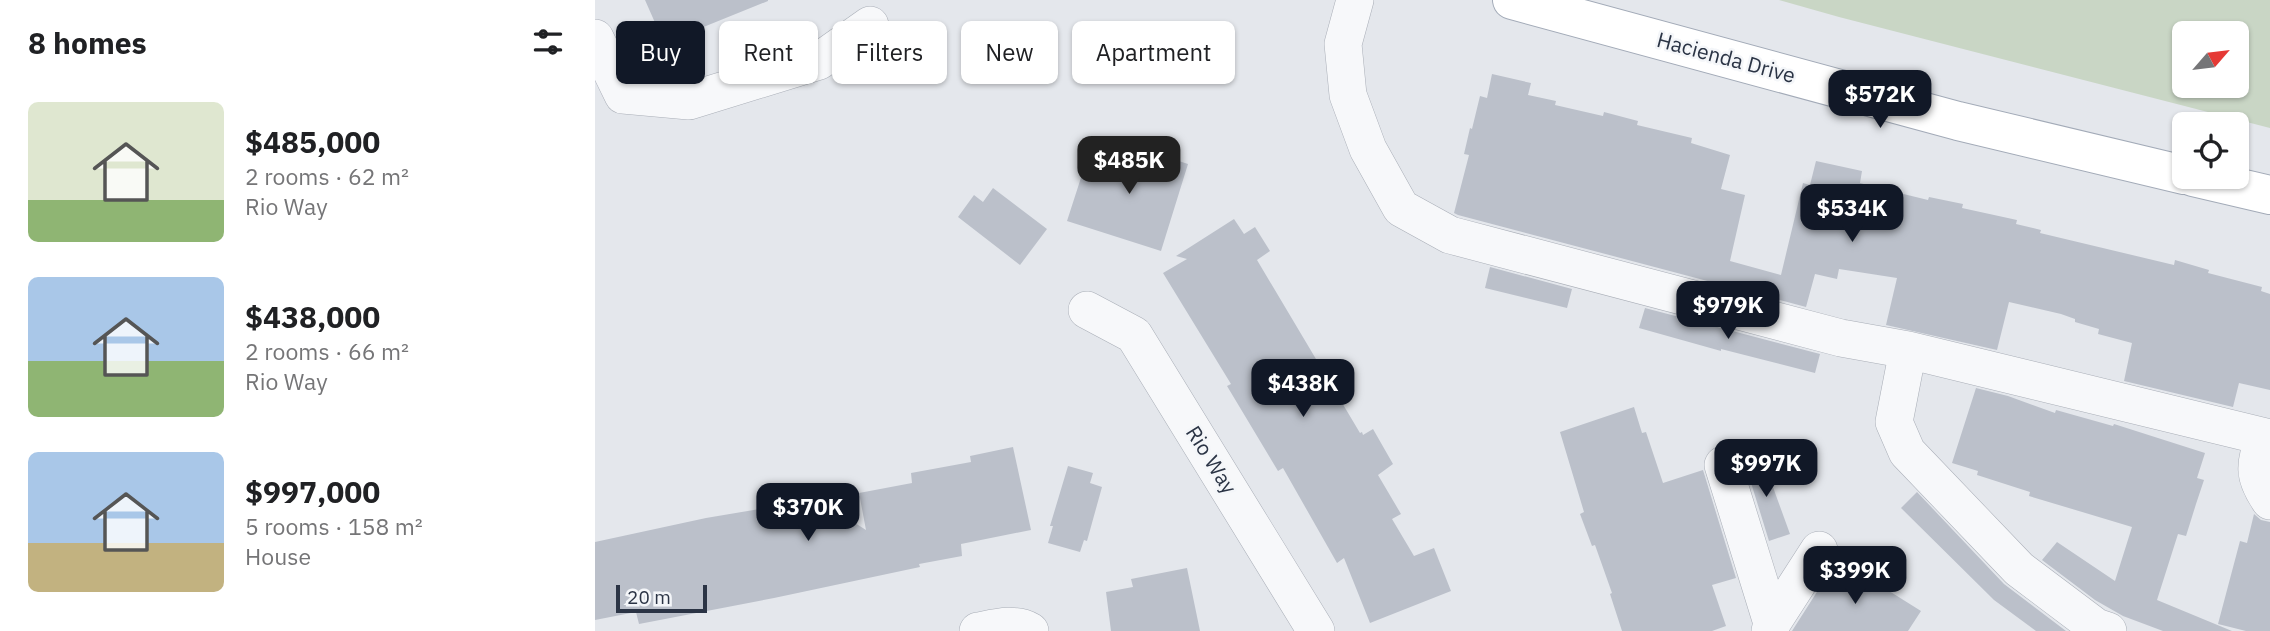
<!DOCTYPE html>
<html lang="en">
<head>
<meta charset="utf-8">
<style>
	:root { --surface:#fff; --page:#f6f6f6; --text:#202124; --muted:#757577; --accent:#111827 }
	body { margin:0; font-family:"IBM Plex Sans",sans-serif; background:var(--page); color:var(--text); height:100vh; display:flex; flex-direction:column; font-size:26px; white-space:nowrap }
	* { box-sizing:border-box; margin:0 }
	p { font-size:23px; color:var(--muted) }
	.icon { flex:none; width:38px; height:38px; fill:none; stroke:currentColor; stroke-width:2; stroke-linecap:round; stroke-linejoin:round }
	.map { position:relative; flex:1; overflow:hidden }
	.panel { display:flex; flex-direction:column; background:var(--surface); width:595px }
	.panel>* { flex:none }
	.hud { position:absolute; left:21px; top:21px; width:665px; height:63px; display:flex; gap:14px }
	.needle { width:46px; rotate:62deg }
	.buttons { position:absolute; left:1577px; top:21px; display:grid; gap:14px }
	.buttons a { display:grid; place-items:center; width:77px; height:77px; border-radius:10px; background:var(--surface); box-shadow:0 2px 5px #0004; font-size:35px }
	.scale { position:absolute; left:21px; bottom:18px; width:91px; box-sizing:border-box; padding-left:7px; border:4px solid #2b3445; border-top:0; font-size:19px; line-height:24px; white-space:nowrap; color:#2b3445; -webkit-text-stroke:5px #f4f6f9; paint-order:stroke }
	.price { position:absolute; translate:-50% -60px; padding:0 16px; border-radius:14px; background:var(--accent); color:#fff; font-size:23px; line-height:46px; filter:drop-shadow(0 2px 4px #0008) }
	.price::after { content:''; position:absolute; left:50%; top:42px; width:21px; height:16px; margin-left:-10px; background:inherit; clip-path:polygon(0 0,100% 0,50% 100%) }
	.price.on { background:#222; color:#fff }
	ul { padding:0; list-style:none }
	li { display:flex; align-items:center; gap:21px; height:175px; padding:0 28px }
	li span { display:grid; place-items:center; flex:none; width:196px; height:140px; border-radius:10px; color:#555 }
	li>.icon { margin-inline-start:auto }
	span .icon { width:84px; height:84px; fill:#fffc; stroke-width:1 }
	li b { font-size:30px }
	h2 { display:flex; justify-content:space-between; align-items:center; height:84px; padding:0 28px; font-size:30px }
	.tag { padding:0 24px; border-radius:10px; background:var(--surface); box-shadow:0 2px 5px #0004; font-size:24px; line-height:63px }
	.tag.on { background:var(--accent); color:#fff }
	main { display:flex; flex:1; min-height:0 }
	.map>svg:first-child { display:block }
	.green { fill:#c9d6c5; fill-rule:evenodd }
	.building { fill:#bbc0ca }
	.lines { fill:none; stroke-linecap:round; stroke-linejoin:round }
	.minor-casing { stroke:#a9aeb7; stroke-width:38 }
	.major-casing { stroke:#a3abb8; stroke-width:40 }
	.minor { stroke:#f7f8fa; stroke-width:37 }
	.major { stroke:#fff; stroke-width:38 }
	.labels { text-anchor:middle; stroke-width:5; stroke-linejoin:round; paint-order:stroke }
	.street-label { font-size:21px; fill:#2b3445; stroke:#f4f6f9 }
</style>
</head>
<body>
<main>
<section class="panel">
<h2>8 homes<svg class="icon" aria-label="filters" viewBox="0 0 24 24"><path d="M4 7h16M4 17h16"/><circle cx="9" cy="7" r="2"/><circle cx="15" cy="17" r="2"/></svg></h2>
<ul>
<li><span style="background:linear-gradient(#dfe7d0 70%,#8fb573 0)"><svg class="icon" aria-label="home" viewBox="0 0 24 24"><path d="M3 11l9-7 9 7M6 9v11h12V9"/></svg></span><div><b>$485,000</b><p>2 rooms · 62 m²</p><p>Rio Way</p></div></li>
<li><span style="background:linear-gradient(#a9c7e8 60%,#8fb573 0)"><svg class="icon" aria-label="home" viewBox="0 0 24 24"><path d="M3 11l9-7 9 7M6 9v11h12V9"/></svg></span><div><b>$438,000</b><p>2 rooms · 66 m²</p><p>Rio Way</p></div></li>
<li><span style="background:linear-gradient(#a9c7e8 65%,#c2b280 0)"><svg class="icon" aria-label="home" viewBox="0 0 24 24"><path d="M3 11l9-7 9 7M6 9v11h12V9"/></svg></span><div><b>$997,000</b><p>5 rooms · 158 m²</p><p>House</p></div></li>
</ul>
</section>
<div class="map">
<svg width="1675" height="631" viewBox="0 0 1675 631">
	<rect width="100%" height="100%" fill="#e4e7ec"/>
	<path class="green" d="M1184,0H1675V128L1244,17ZM1589,33H1642V86H1589Z"/>
	<path class="building" d="M50,0H173V1L69,43Z
		M897,74L936,83L933,95L961,101L960,105L1008,116L1009,112L1043,121L1042,125L1097,138L1096,143L1135,155L1126,189L1150,195L1135,261L1186,275L1208,183L1215,185L1221,161L1267,171L1265,183L1284,188L1333,200L1334,197L1368,204L1367,208L1422,220L1421,224L1446,230L1445,233L1579,265L1580,260L1614,270L1613,273L1667,287L1666,291L1675,294V390L1644,383L1638,407L1529,381L1537,343L1503,334L1504,329L1480,322V319L1466,314L1414,302L1402,350L1291,325L1302,278L1244,269L1242,279L1220,274L1211,307L863,215L859,213L874,155L869,154L875,128L877,129L885,96L892,98Z
		M518,146L549,156L550,150L593,164L566,251L472,221L493,156L510,161L514,150L517,151Z
		M398,188L452,229L425,265L363,217L379,195L388,202Z
		M639,219L649,234L660,227L675,251L662,260L765,433L767,432L768,435L778,429L798,464L783,475L806,514L797,519L819,556L839,548L856,591L775,623L749,558L742,563L688,468L683,471L632,386L636,384L568,273L592,259L581,256Z
		M895,267L977,289L972,308L890,288Z
		M1050,308L1225,354L1220,373L1126,349V351L1044,328Z
		M1381,388L1413,396L1460,413L1461,410L1518,426L1519,424L1610,453L1602,478L1609,480L1601,504L1591,536L1583,534L1562,600L1637,631H1568L1528,616L1500,600L1447,560L1462,542L1520,581L1537,527L1434,496L1435,492L1382,475L1383,471L1357,463Z
		M1039,407L1047,433L1051,432L1068,483L1108,470L1141,578L1117,585L1131,626L1117,631H1027L1015,594L1017,593L1000,545L997,546L985,514L989,512L965,432Z
		M418,447L436,530L366,544L367,556L324,564L325,567L179,598L44,624L41,612L0,620V542L111,518L212,501L216,495L271,530L264,493L317,483L316,473L376,462L375,456Z
		M1166,454L1195,534L1174,541L1149,460Z
		M473,466L498,473L495,483L507,487L492,541L489,540L485,552L453,543L458,526H455Z
		M1322,492L1409,584L1471,631H1441L1399,600L1306,508Z
		M1659,514L1666,520L1675,522V631H1651L1623,624L1645,541L1652,543Z
		M1243,559L1326,611L1313,631H1197Z
		M592,568L605,631H516L511,592L538,587L536,579Z"/>
	<g class="lines">
		<g class="minor-casing">
			<path id="minor" d="M760,0L748,44L753,95L773,149L806,208L855,235L1246,338L1313,350L1675,438
				M0,38L28,95L94,101L224,61L275,25
				M492,310L539,335L721,631
				M1313,350L1299,422L1312,452L1424,569L1501,627L1513,631
				M1669,437C1660,465 1657,475 1675,501
				M1128,465L1177,623
				M383,631C399,628 420,622 435,631
				M1175,631L1177,623L1224,550"/>
		</g>
		<g class="major-casing">
			<path id="major" d="M917,0L1363,121L1589,175
				M1598,177L1675,195"/>
		</g>
		<use href="#minor" class="minor"/>
		<use href="#major" class="major"/>
	</g>
	<g class="labels">
		<g class="street-label">
			<text transform="translate(1131 58) rotate(15)" y="7">Hacienda Drive</text>
			<text transform="translate(616 460) rotate(58)" y="7">Rio Way</text>
		</g>
	</g>
</svg>
<div class="buttons">
<a><svg class="needle" viewBox="-14 -14 28 28"><path d="M0-13l5 13h-10z" fill="#e53935"/><path d="M0 13l5-13h-10z" fill="#757577"/></svg></a>
<a><svg class="icon" aria-label="locate" viewBox="0 0 24 24"><circle cx="12" cy="12" r="6"/><path d="M12 2v4M12 18v4M2 12h4M18 12h4"/></svg></a>
</div>
<div class="scale">20 m</div>
<b class="price" style="left:1285px;top:130px">$572K</b>
<b class="price on" style="left:534px;top:196px">$485K</b>
<b class="price" style="left:1257px;top:244px">$534K</b>
<b class="price" style="left:1133px;top:341px">$979K</b>
<b class="price" style="left:708px;top:419px">$438K</b>
<b class="price" style="left:1171px;top:499px">$997K</b>
<b class="price" style="left:213px;top:543px">$370K</b>
<b class="price" style="left:1260px;top:606px">$399K</b>
<div class="hud">
<a class="tag on">Buy</a>
<a class="tag">Rent</a>
<a class="tag">Filters</a>
<a class="tag">New</a>
<a class="tag">Apartment</a>
</div>
</div>
</main>
</body>
</html>
